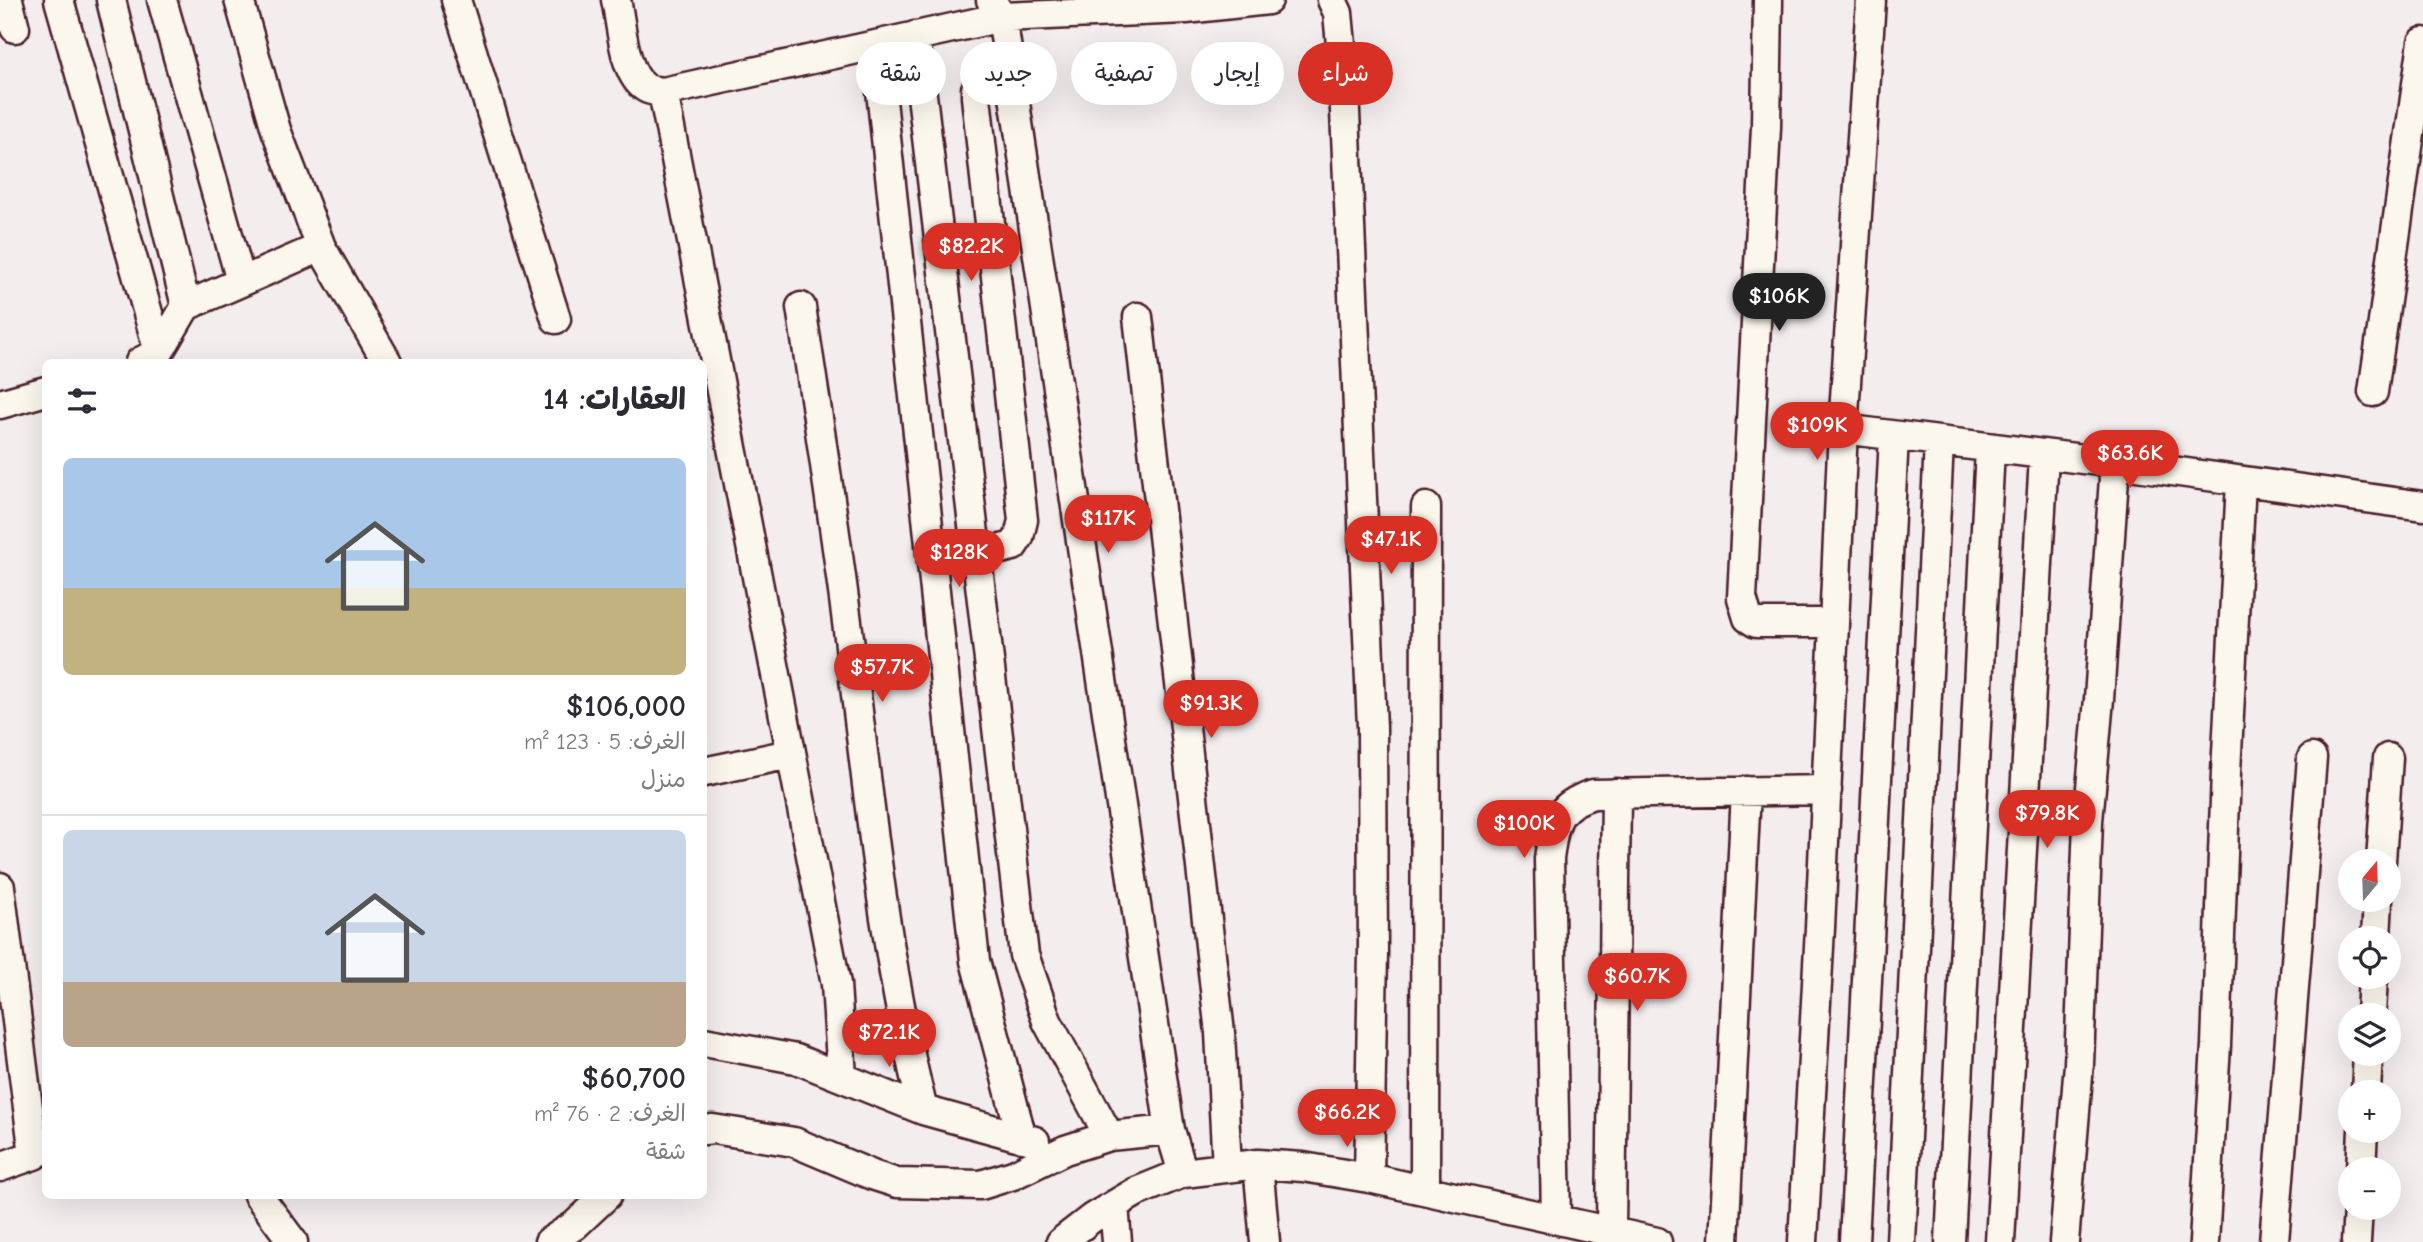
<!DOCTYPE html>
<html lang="ar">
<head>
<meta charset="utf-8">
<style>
	:root { --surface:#fff; --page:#f2f2f3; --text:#2b2b33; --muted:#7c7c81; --line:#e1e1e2; --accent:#d93025 }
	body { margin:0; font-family:"Comic Neue","Playpen Sans Arabic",sans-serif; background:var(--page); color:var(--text); direction:rtl; height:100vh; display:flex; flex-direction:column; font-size:26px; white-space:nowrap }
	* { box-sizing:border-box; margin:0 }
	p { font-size:23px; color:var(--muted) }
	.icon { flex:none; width:38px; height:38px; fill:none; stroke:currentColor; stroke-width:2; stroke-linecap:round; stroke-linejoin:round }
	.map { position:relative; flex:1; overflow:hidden; direction:ltr }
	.side { position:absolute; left:42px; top:359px; width:665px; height:840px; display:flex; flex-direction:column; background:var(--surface); border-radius:10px; box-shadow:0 7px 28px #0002; direction:rtl }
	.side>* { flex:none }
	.guide { position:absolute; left:728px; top:42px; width:665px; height:63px; direction:rtl; display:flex; gap:14px }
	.needle { width:46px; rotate:19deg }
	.buttons { position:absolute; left:2338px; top:849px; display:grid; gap:14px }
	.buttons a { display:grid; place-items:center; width:63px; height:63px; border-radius:50%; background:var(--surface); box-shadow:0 7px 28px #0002; font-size:35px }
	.price { position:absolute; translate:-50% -60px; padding:0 16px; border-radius:24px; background:var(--accent); color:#fff; font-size:23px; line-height:46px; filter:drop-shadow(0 2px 4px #0008) }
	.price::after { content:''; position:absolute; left:50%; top:42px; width:21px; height:16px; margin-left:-10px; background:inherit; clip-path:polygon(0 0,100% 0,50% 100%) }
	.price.current { background:#222; color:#fff }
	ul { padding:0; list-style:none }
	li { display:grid; align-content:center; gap:14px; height:371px; padding:0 21px }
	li+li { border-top:2px solid var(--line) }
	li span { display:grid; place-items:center; height:217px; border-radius:10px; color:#555 }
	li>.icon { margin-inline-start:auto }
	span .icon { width:126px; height:126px; fill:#fffc; stroke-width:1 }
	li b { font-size:30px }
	h2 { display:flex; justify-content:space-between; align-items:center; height:84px; padding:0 21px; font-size:30px }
	.tag { padding:0 24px; border-radius:32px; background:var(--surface); box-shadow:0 7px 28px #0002; font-size:24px; line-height:63px }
	.tag.current { background:var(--accent); color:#fff }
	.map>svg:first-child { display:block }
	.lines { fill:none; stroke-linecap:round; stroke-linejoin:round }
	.minor-casing { stroke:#4a1f2b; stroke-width:33 }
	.minor { stroke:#fbf7ec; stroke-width:28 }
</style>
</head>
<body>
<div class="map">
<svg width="2423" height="1242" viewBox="0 0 2423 1242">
	<rect width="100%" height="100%" fill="#f3edee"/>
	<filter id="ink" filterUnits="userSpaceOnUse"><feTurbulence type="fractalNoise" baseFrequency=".0143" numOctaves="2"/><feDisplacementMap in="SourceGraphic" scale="14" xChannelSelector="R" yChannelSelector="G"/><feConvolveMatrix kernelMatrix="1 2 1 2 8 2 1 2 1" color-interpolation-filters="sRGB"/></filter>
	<g filter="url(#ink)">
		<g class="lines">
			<g class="minor-casing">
				<path id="minor" d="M8,0L15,28
					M59,0L159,352
					M111,0L186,306
					M162,0L241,281
					M239,0L276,130L321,247L387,362
					M456,0L556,319
					M616,0C622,25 623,74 646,88C651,91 657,91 663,92L1002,17L1186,9L1268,0
					M991,0L1002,17L1170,1130
					M1332,0L1338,13L1343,66L1372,727L1373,952L1369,1178
					M1768,0L1766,127L1742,598L1748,618L1756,623H1834
					M915,36L1024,955L1047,1021L1109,1136
					M876,45L975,961L1022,1138
					M663,92L836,984L842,1077
					M801,307C819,423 837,538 851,654C870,806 885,961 923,1110
					M1138,317L1220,1033L1227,1168
					M140,362L159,352L186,306L321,247
					M2373,392L2423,42
					M0,404L46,391
					M1843,429L2115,463L2423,506
					M977,555L1013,546L1019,537L1023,520L976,97V89L982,79L1010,74
					M704,772L790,754
					M2381,861L2388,758
					M0,887L34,1155
					M2376,938L2378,900
					M2371,1015L2373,976
					M704,1042L796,1059L923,1110L1035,1141
					M2366,1092L2368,1054
					M704,1130L713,1129L794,1142L872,1175L897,1183L981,1185L1013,1175L1065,1150L1109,1136L1170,1130L1183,1173
					M1258,1164L1265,1242
					M0,1167L34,1155L46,1147
					M2361,1169L2363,1130
					M1425,1189L1426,507
					M258,1195L293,1242
					M1114,1205L1117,1242
					M1556,1218L1549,859C1554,823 1555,806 1593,794L1827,790
					M1611,1231L1616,793
					M549,1242L575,1225L607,1195
					M1061,1242L1092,1218L1136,1192L1183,1173L1258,1164L1303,1167L1369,1178L1657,1242
					M1724,1242L1746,791
					M1803,1242L1820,928L1843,429L1871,0
					M1854,1242L1894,436
					M1901,1242L1939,442
					M1950,1242L1990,449
					M2000,1242L2044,456
					M2064,1242L2079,1064L2088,821L2099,699L2115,463
					M2204,1242L2216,1045L2226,772L2241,482
					M2274,1242L2312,758
					M2356,1242L2358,1208"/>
			</g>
			<use href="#minor" class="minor"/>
		</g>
	</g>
</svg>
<div class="buttons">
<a><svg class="needle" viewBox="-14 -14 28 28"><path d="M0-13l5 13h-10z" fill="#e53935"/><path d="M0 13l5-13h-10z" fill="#7c7c81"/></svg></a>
<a><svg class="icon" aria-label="locate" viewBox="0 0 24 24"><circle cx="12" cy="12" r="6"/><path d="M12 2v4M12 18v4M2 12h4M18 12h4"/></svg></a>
<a><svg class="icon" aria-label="layers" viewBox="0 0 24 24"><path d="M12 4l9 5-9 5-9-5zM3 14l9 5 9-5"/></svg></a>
<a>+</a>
<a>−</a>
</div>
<b class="price" style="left:971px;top:283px">$82.2K</b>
<b class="price current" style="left:1779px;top:333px">$106K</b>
<b class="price" style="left:1817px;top:462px">$109K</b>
<b class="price" style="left:2130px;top:490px">$63.6K</b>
<b class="price" style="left:1108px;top:555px">$117K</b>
<b class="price" style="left:1391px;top:576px">$47.1K</b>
<b class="price" style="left:959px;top:589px">$128K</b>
<b class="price" style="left:882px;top:704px">$57.7K</b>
<b class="price" style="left:1211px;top:740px">$91.3K</b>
<b class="price" style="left:2047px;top:850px">$79.8K</b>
<b class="price" style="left:1524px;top:860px">$100K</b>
<b class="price" style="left:1637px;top:1013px">$60.7K</b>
<b class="price" style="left:889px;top:1069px">$72.1K</b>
<b class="price" style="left:1347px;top:1149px">$66.2K</b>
<div class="guide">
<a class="tag current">شراء</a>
<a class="tag">إيجار</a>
<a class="tag">تصفية</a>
<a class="tag">جديد</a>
<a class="tag">شقة</a>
</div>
<section class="side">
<h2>العقارات: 14<svg class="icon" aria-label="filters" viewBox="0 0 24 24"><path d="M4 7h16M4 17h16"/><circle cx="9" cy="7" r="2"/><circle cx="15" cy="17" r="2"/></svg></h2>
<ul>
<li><span style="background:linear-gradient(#a9c7e8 60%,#c2b280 0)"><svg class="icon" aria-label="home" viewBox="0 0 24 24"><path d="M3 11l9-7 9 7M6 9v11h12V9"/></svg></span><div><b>$106,000</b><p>الغرف: 5 · 123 m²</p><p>منزل</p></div></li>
<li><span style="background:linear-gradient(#c9d6e8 70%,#b9a48a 0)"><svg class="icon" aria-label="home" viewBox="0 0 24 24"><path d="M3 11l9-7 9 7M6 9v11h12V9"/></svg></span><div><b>$60,700</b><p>الغرف: 2 · 76 m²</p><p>شقة</p></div></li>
</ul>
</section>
</div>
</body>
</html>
